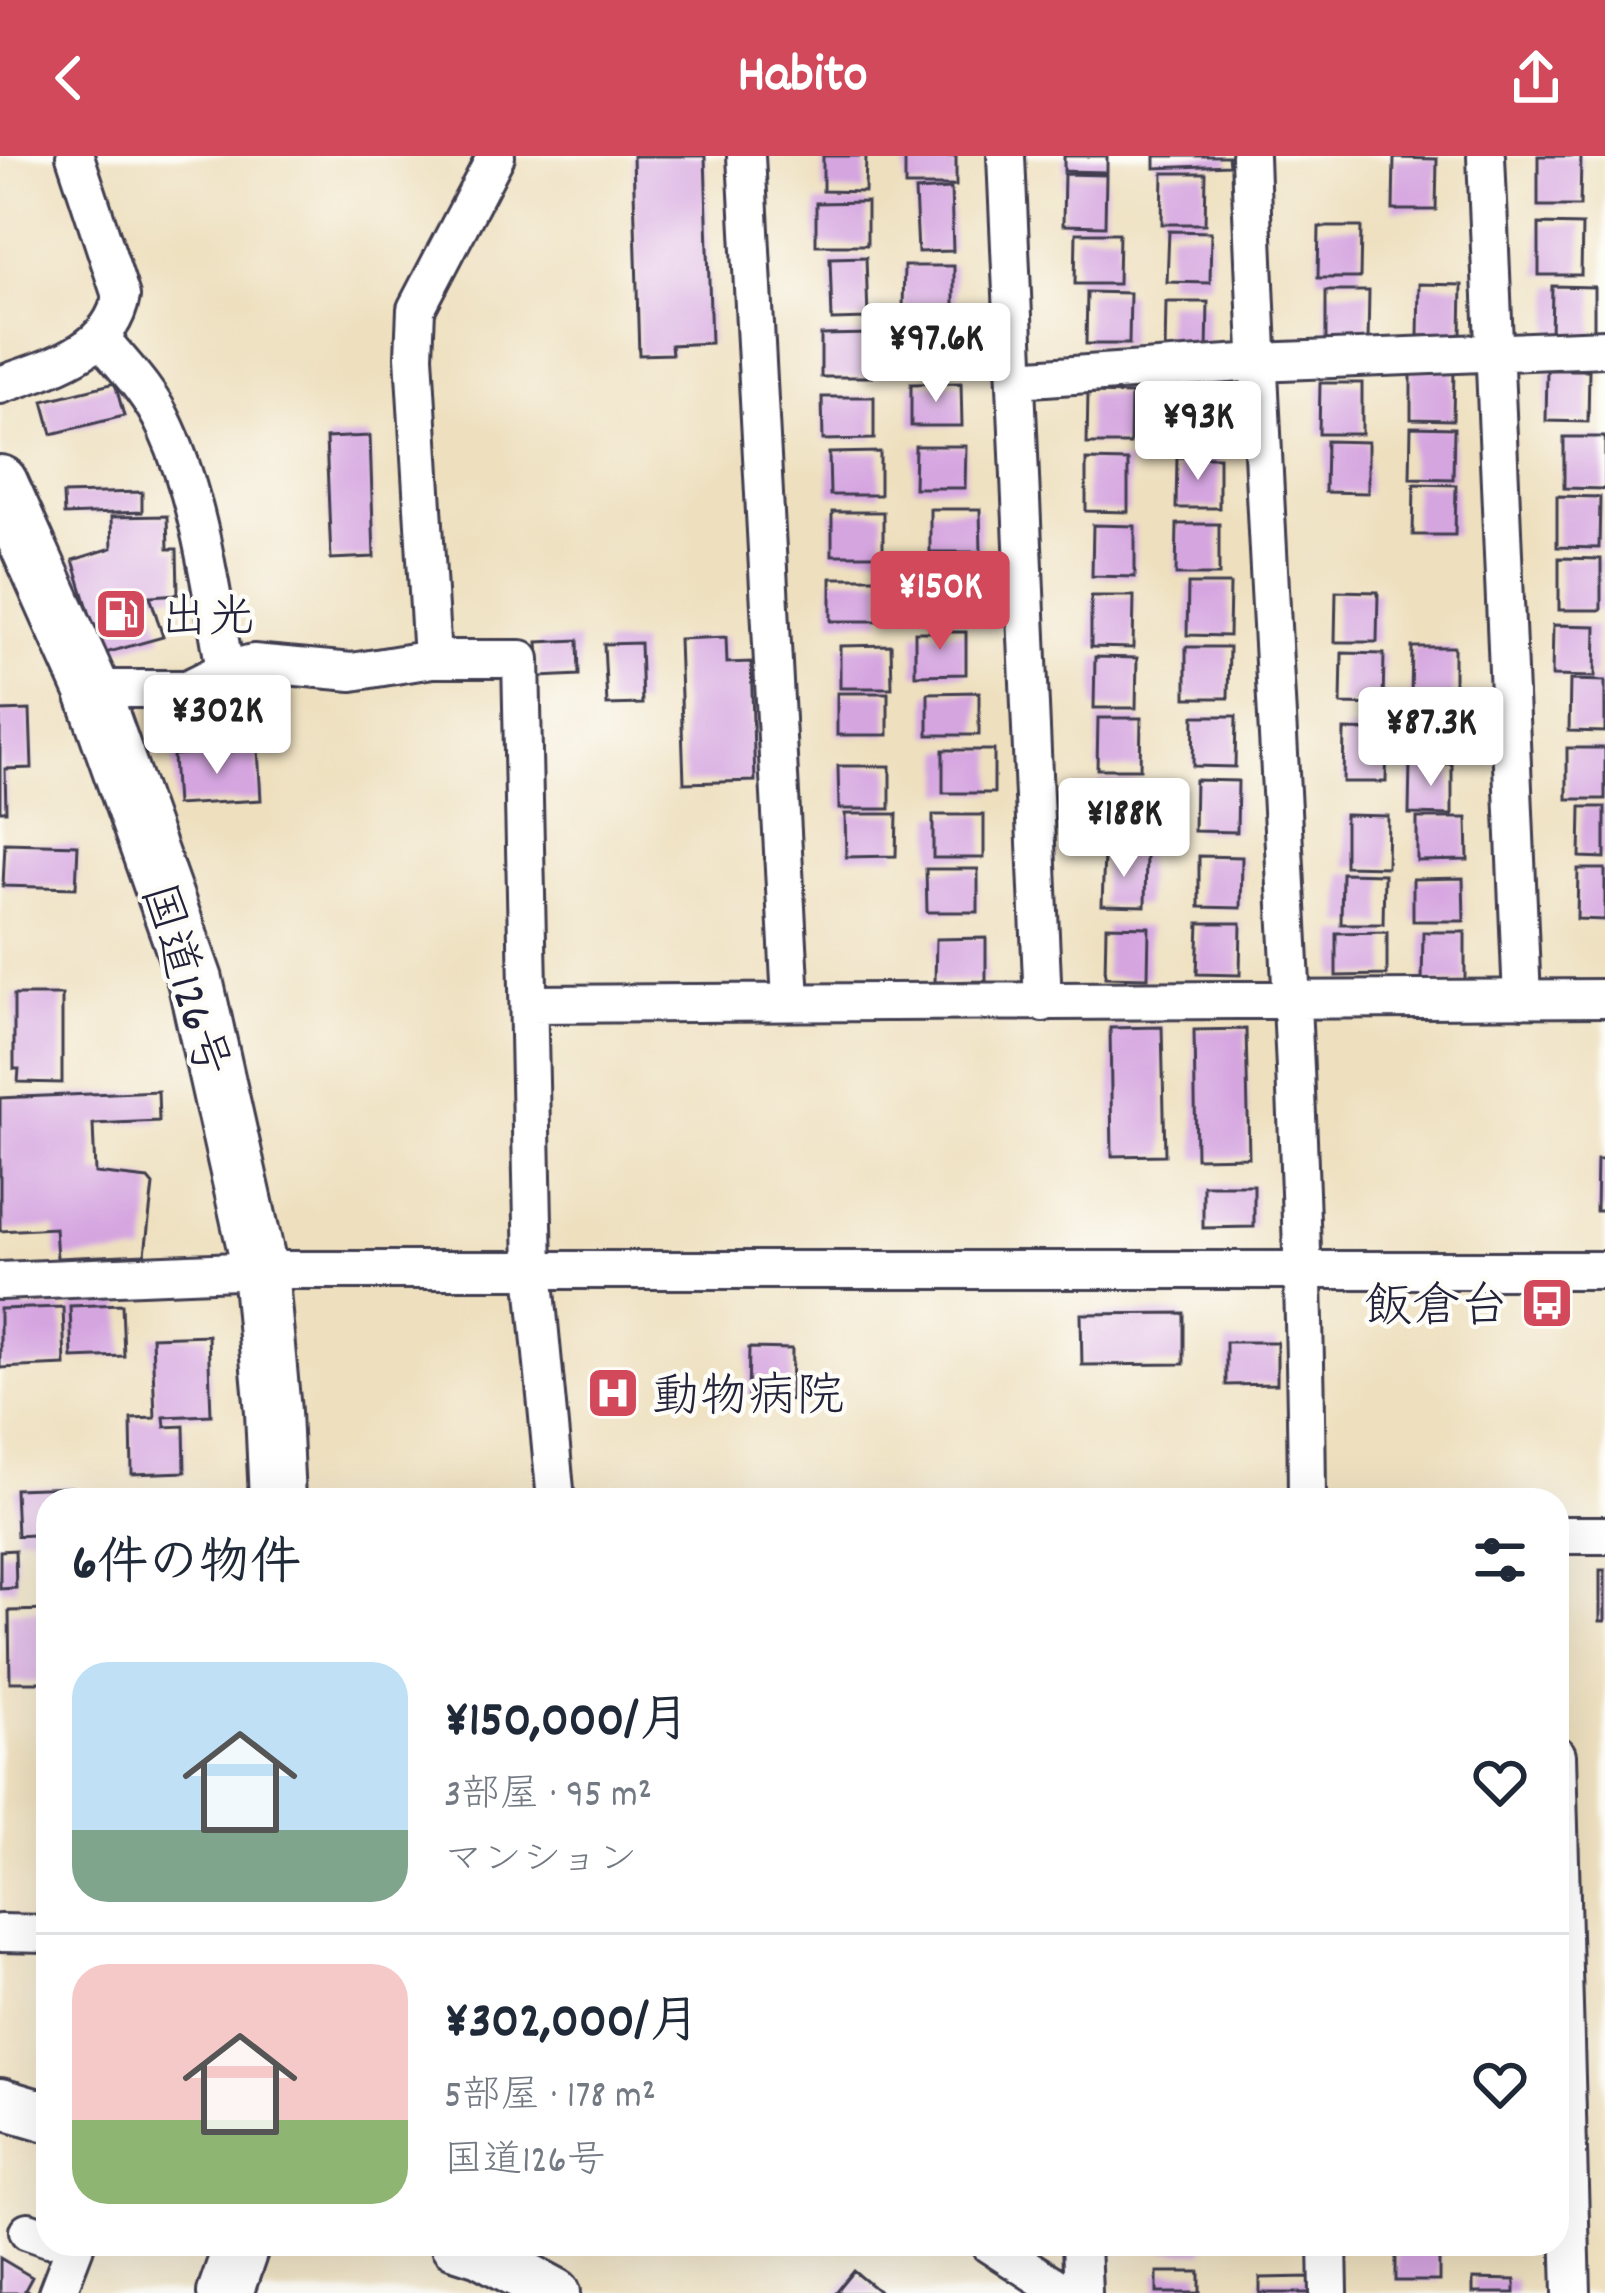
<!DOCTYPE html>
<html lang="ja">
<head>
<meta charset="utf-8">
<style>
	:root { --surface:#fff; --page:#f2f2f3; --text:#1f2937; --muted:#747a83; --line:#e0e1e3; --accent:#d1495b }
	body { margin:0; font-family:Dekko,"Klee One",sans-serif; background:var(--page); color:var(--text); height:100vh; display:flex; flex-direction:column; font-size:45px; white-space:nowrap }
	* { box-sizing:border-box; margin:0 }
	p { font-size:39px; color:var(--muted) }
	.icon { flex:none; width:66px; height:66px; fill:none; stroke:currentColor; stroke-width:2; stroke-linecap:round; stroke-linejoin:round }
	.map { position:relative; flex:1; overflow:hidden }
	.side { position:absolute; left:36px; top:1332px; width:1533px; height:768px; display:flex; flex-direction:column; background:var(--surface); border-radius:36px; box-shadow:0 12px 48px #0002 }
	.side>* { flex:none }
	.price { position:absolute; translate:-50% -102px; padding:0 27px; border-radius:12px; background:#fff; color:#222; font-size:39px; line-height:78px; filter:drop-shadow(0 3px 6px #0008) }
	.price::after { content:''; position:absolute; left:50%; top:72px; width:36px; height:27px; margin-left:-18px; background:inherit; clip-path:polygon(0 0,100% 0,50% 100%) }
	.price.selected { background:var(--accent); color:#fff }
	ul { padding:0; list-style:none }
	li { display:flex; align-items:center; gap:36px; height:300px; padding:0 36px }
	li+li { border-top:3px solid var(--line) }
	li span { display:grid; place-items:center; flex:none; width:336px; height:240px; border-radius:36px; color:#555 }
	li>.icon { margin-inline-start:auto }
	span .icon { width:144px; height:144px; fill:#fffc; stroke-width:1 }
	li b { font-size:51px }
	h2 { display:flex; justify-content:space-between; align-items:center; height:144px; padding:0 36px; font-size:51px }
	header { display:flex; justify-content:space-between; align-items:center; height:156px; padding:0 36px; background:var(--accent); color:#fff; font-size:54px; font-weight:700 }
	.map>svg:first-child { display:block }
	.building { fill:#d5a5e0 }
	.lines { fill:none; stroke-linecap:round; stroke-linejoin:round }
	.minor-casing { stroke:#413e4f; stroke-width:42 }
	.major-casing { stroke:#413e4f; stroke-width:54 }
	.highway-casing { stroke:#413e4f; stroke-width:60 }
	.minor { stroke:#fff; stroke-width:36 }
	.major { stroke:#fff; stroke-width:48 }
	.highway { stroke:#fff; stroke-width:54 }
	.labels { text-anchor:middle; stroke-width:9; stroke-linejoin:round; paint-order:stroke }
	.poi-label { font-size:48px; fill:#22223b; stroke:#fdfcf7; text-anchor:start }
	.street-label { font-size:48px; fill:#22223b; stroke:#fdfcf7 }
</style>
</head>
<body>
<header><svg class="icon" aria-label="back" viewBox="0 0 24 24"><path d="M15 5l-7 7 7 7"/></svg>Habito<svg class="icon" aria-label="share" viewBox="0 0 24 24"><path d="M12 15V3M7 8l5-5 5 5M5 13v7h14v-7"/></svg></header>
<div class="map">
<svg width="1605" height="2137" viewBox="0 0 1605 2137">
	<rect width="100%" height="100%" fill="#fdfcf7"/>
	<filter id="ink" filterUnits="userSpaceOnUse"><feTurbulence type="fractalNoise" baseFrequency=".00833" numOctaves="2"/><feDisplacementMap in="SourceGraphic" scale="24" xChannelSelector="R" yChannelSelector="G"/><feConvolveMatrix kernelMatrix="1 2 1 2 8 2 1 2 1" color-interpolation-filters="sRGB"/></filter>
	<filter id="wash" filterUnits="userSpaceOnUse"><feTurbulence type="fractalNoise" baseFrequency=".004" numOctaves="4" result="noise"/><feDisplacementMap in="SourceGraphic" scale="48" xChannelSelector="R" yChannelSelector="G"/><feGaussianBlur stdDeviation="2.7" result="paint"/><feColorMatrix in="noise" values="0 0 0 0 0 0 0 0 0 0 0 0 0 0 0 0 0 1.4 0 .05"/><feComposite in="paint" operator="in"/></filter>
	<g filter="url(#wash)">
		<rect width="100%" height="100%" fill="#eee0bf"/>
		<g id="blocks">
			<path class="building" d="M633,0H705L711,187L671,189L672,198L639,199Z
				M823,0H866L865,36L823,35Z
				M905,0H956V30H905Z
				M1064,0H1107V16L1064,15Z
				M1155,0H1228L1229,9L1155,12Z
				M1538,0H1581L1580,50H1538Z
				M1394,2L1437,3L1436,54H1393Z
				M1163,17H1206L1205,68H1162Z
				M1064,18L1106,19L1105,70L1063,69Z
				M951,33L953,95L918,96L915,35Z
				M867,46V89H816V47Z
				M1539,68L1582,69L1581,119H1539Z
				M1319,71H1361L1360,122H1318Z
				M1169,75L1211,76L1210,127L1167,126Z
				M1076,77H1119L1118,128H1075Z
				M866,101L868,163L832,164L830,102Z
				M904,110H954V153H903Z
				M1419,128L1462,129L1461,180H1418Z
				M1552,130L1594,131V182L1551,181Z
				M1326,135H1369L1368,186H1326Z
				M1087,136L1130,137L1129,188H1086Z
				M1166,146H1208L1207,197H1165Z
				M954,167V210H902L903,168Z
				M872,178V221H821V179Z
				M1411,212L1454,213L1453,264L1411,263Z
				M1547,214H1589L1588,266L1546,265Z
				M115,227L124,260L52,278L43,245Z
				M961,227L962,270H911V228Z
				M1320,227H1362V278H1319Z
				M1186,235L1229,236L1228,287H1186Z
				M1088,237L1131,238L1130,288H1087Z
				M822,241H874V283L823,284Z
				M1411,271L1454,272L1453,323L1410,322Z
				M370,280L374,401L331,403L326,282Z
				M1564,281H1605V333L1564,332Z
				M1326,285L1368,286V337L1325,336Z
				M915,290H966L965,332H914Z
				M880,296V339H830L829,297Z
				M1177,301H1219V352H1176Z
				M1086,304L1128,305V356L1086,355Z
				M1414,328L1456,329L1455,379H1413Z
				M142,336V356L64,359L63,338Z
				M1557,340L1600,341L1599,392L1557,391Z
				M930,353H980L981,396H930Z
				M832,356H883V399H832Z
				M167,360L168,393H177L178,438L150,440L163,481L102,498L73,404L112,392L111,361Z
				M1177,368H1219V419H1176Z
				M1093,369L1135,370V421L1092,420Z
				M1559,402L1601,403V454H1559Z
				M979,415V458H928V416Z
				M831,422H882V465H831Z
				M1188,428H1230L1229,480L1187,479Z
				M1336,435L1378,436L1377,486H1335Z
				M1091,440H1134L1133,492L1091,491Z
				M1553,469L1596,470L1595,521L1552,520Z
				M915,476H966V518L915,519Z
				M726,481L727,507L751,506L755,625L684,627L679,483Z
				M578,484L579,519L540,521L538,486Z
				M640,487L642,548L607,549L604,488Z
				M891,489L892,532H840V490Z
				M1186,491H1229L1228,542H1186Z
				M1412,491H1454V543L1411,542Z
				M1342,497L1384,498L1383,549L1341,548Z
				M1095,501L1137,502L1136,552H1094Z
				M1570,524L1605,525V576L1569,575Z
				M979,536V579H928V537Z
				M837,537H888V579H837Z
				M1414,549H1456V601L1413,600Z
				M30,554L32,612L5,613L6,655H0V555Z
				M1194,560H1236L1235,611L1193,610Z
				M1098,562H1141L1140,613H1097Z
				M1344,574L1387,575L1386,626H1343Z
				M1567,592H1605V643H1567Z
				M258,593L261,644L176,649L173,599Z
				M943,594H994V637H943Z
				M1410,607L1452,608V659L1409,658Z
				M838,610H890V653H839Z
				M1100,624L1143,625L1142,676L1099,675Z
				M1195,624L1238,625L1237,676L1194,675Z
				M1581,651H1605V702L1580,701Z
				M845,658H897L896,700L846,701Z
				M933,659H984V702H933Z
				M1345,659L1388,660L1387,711L1345,710Z
				M1417,662H1467L1468,704L1417,705Z
				M5,687L78,689L76,732L3,730Z
				M1104,698H1146L1145,750L1102,749Z
				M1199,700L1242,701L1241,752L1199,751Z
				M926,713H978V756H927Z
				M1578,713H1605V764L1577,763Z
				M1342,717L1384,718L1383,768H1341Z
				M1463,722L1464,765H1413V723Z
				M1199,767H1241L1240,819L1197,818Z
				M1106,770L1149,771L1148,822L1105,821Z
				M1387,776V819L1336,820V777Z
				M1423,776H1465V827H1422Z
				M986,782V825L935,826L936,783Z
				M14,839H62V927L18,926L19,913H14Z
				M1162,871L1165,999L1112,1000L1110,872Z
				M1246,873L1249,1001L1196,1002L1194,874Z
				M158,935L159,965L93,968L95,1017L148,1023L153,1029L145,1098L57,1102L55,1072L0,1075V942Z
				M1597,1004H1605V1055H1596Z
				M1203,1029H1254V1071L1203,1072Z
				M122,1148L124,1200L72,1202L70,1150Z
				M63,1151L65,1209L0,1212V1153Z
				M1184,1157V1208L1082,1209L1081,1158Z
				M208,1179L211,1259L164,1261L165,1271L184,1270L185,1316L132,1318L131,1263L155,1262L152,1181Z
				M1226,1186H1277V1228L1226,1229Z
				M749,1192L792,1193L791,1244H748Z
				M71,1331L72,1344H48V1378L17,1380L15,1333Z
				M15,1394L16,1432L0,1433V1395Z
				M1600,1414H1605V1465H1600Z
				M48,1454V1526H10L9,1455Z
				M43,1630H48V1730H43Z
				M1161,2088H1204V2096L1161,2095Z
				M1396,2088H1439V2125H1396Z
				M0,2102L32,2121L25,2134L30,2137H0Z
				M854,2115L881,2137H836Z
				M1157,2116H1200V2137H1157Z
				M1311,2121V2137H1260V2122Z
				M1473,2123L1515,2124V2137H1473Z"/>
		</g>
	</g>
	<g filter="url(#ink)">
		<use href="#blocks" fill-opacity="0" stroke="#413e4f" stroke-width="3"/>
		<g class="lines">
			<g class="minor-casing">
				<path id="minor" d="M746,0L791,845
					M1006,0L1043,847
					M1250,0C1265,448 1304,895 1307,1344
					M1486,0L1522,843
					M101,183C125,211 151,238 166,272C200,347 211,434 225,514
					M1017,223L1257,206L1605,192
					M0,229C48,212 111,197 121,140L75,0
					M432,503L414,200L416,153L496,0
					M92,533H187L225,514L253,507L352,516L432,503H521L534,1114L556,1344
					M529,848L1605,842
					M0,1125L260,1114H1605
					M1557,1379H1605
					M1557,1599L1572,2137
					M0,1777L48,1778
					M28,2075L48,2082
					M989,2088L1065,2137
					M1081,2088L1083,2137
					M1328,2088L1329,2137
					M57,2137L75,2090L68,2088"/>
			</g>
			<g class="major-casing">
				<path id="major" d="M0,1947L48,1961
					M455,2088L480,2096L556,2137"/>
			</g>
			<g class="highway-casing">
				<path id="highway" d="M0,327L92,533L195,824L260,1114L273,1256L277,1344
					M225,2137L242,2088"/>
			</g>
			<use href="#minor" class="minor"/>
			<use href="#major" class="major"/>
			<use href="#highway" class="highway"/>
		</g>
	</g>
	<defs>
		<g id="fuel-square" transform="scale(2.7)"><rect x="-9" y="-9" width="18" height="18" rx="4" fill="#d1495b" stroke="#fdfcf7"/><path d="M-5.5-6h7V0h2V4h1.3V-2.5L3-4.5l.8-.8L6-3V5H2.5V1h-1V6h-7ZM-4.2-4.7v3.2H.2V-4.7Z" fill="#fff"/></g>
		<g id="bus-square" transform="scale(2.7)"><rect x="-9" y="-9" width="18" height="18" rx="4" fill="#d1495b" stroke="#fdfcf7"/><path d="M-5-6H5V4H4V6H2V4H-2V6H-4V4H-5ZM-3.5-4V0h7V-4ZM-3.5 1.2v1.5H-2V1.2ZM2 1.2v1.5H3.5V1.2Z" fill="#fff"/></g>
		<g id="hospital-square" transform="scale(2.7)"><rect x="-9" y="-9" width="18" height="18" rx="4" fill="#d1495b" stroke="#fdfcf7"/><path d="M-5-5h3v3.5h4V-5h3V5h-3V1.5h-4V5h-3Z" fill="#fff"/></g>
	</defs>
	<g fill-rule="evenodd">
		<use href="#fuel-square" x="121" y="458"/>
		<use href="#bus-square" x="1547" y="1147"/>
		<use href="#hospital-square" x="613" y="1237"/>
	</g>
	<g class="labels">
		<g class="poi-label">
			<text x="160" y="475">出光</text>
			<text x="1508" y="1164" text-anchor="end">飯倉台</text>
			<text x="652" y="1254">動物病院</text>
		</g>
		<g class="street-label">
			<text transform="translate(188 823) rotate(73)" y="17">国道126号</text>
		</g>
	</g>
</svg>
<b class="price" style="left:936px;top:249px">¥97.6K</b>
<b class="price" style="left:1198px;top:327px">¥93K</b>
<b class="price selected" style="left:940px;top:497px">¥150K</b>
<b class="price" style="left:217px;top:621px">¥302K</b>
<b class="price" style="left:1431px;top:633px">¥87.3K</b>
<b class="price" style="left:1124px;top:724px">¥188K</b>
<section class="side">
<h2>6件の物件<svg class="icon" aria-label="filters" viewBox="0 0 24 24"><path d="M4 7h16M4 17h16"/><circle cx="9" cy="7" r="2"/><circle cx="15" cy="17" r="2"/></svg></h2>
<ul>
<li><span style="background:linear-gradient(#bfe0f5 70%,#7fa58c 0)"><svg class="icon" aria-label="home" viewBox="0 0 24 24"><path d="M3 11l9-7 9 7M6 9v11h12V9"/></svg></span><div><b>¥150,000/月</b><p>3部屋 · 95 m²</p><p>マンション</p></div><svg class="icon" aria-label="heart" viewBox="0 0 24 24"><path d="M12 20l-8-8c-3-5 5-10 8-4 3-6 11-1 8 4z"/></svg></li>
<li><span style="background:linear-gradient(#f6c9c9 65%,#8fb573 0)"><svg class="icon" aria-label="home" viewBox="0 0 24 24"><path d="M3 11l9-7 9 7M6 9v11h12V9"/></svg></span><div><b>¥302,000/月</b><p>5部屋 · 178 m²</p><p>国道126号</p></div><svg class="icon" aria-label="heart" viewBox="0 0 24 24"><path d="M12 20l-8-8c-3-5 5-10 8-4 3-6 11-1 8 4z"/></svg></li>
</ul>
</section>
</div>
</body>
</html>
